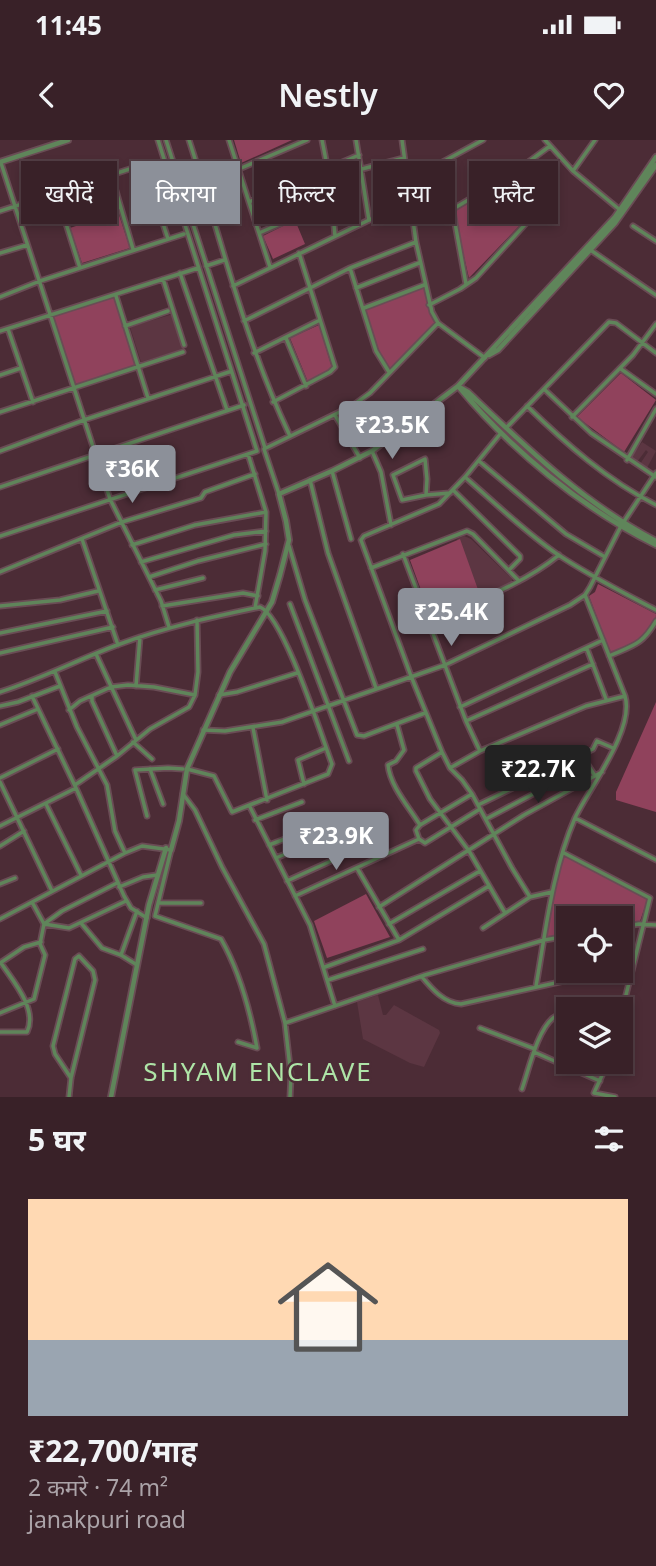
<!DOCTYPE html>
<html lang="hi">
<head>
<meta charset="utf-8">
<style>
	:root { --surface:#392128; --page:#442e34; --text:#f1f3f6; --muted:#aba3a8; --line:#533e45; --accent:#8c9099 }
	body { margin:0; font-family:"Noto Sans","Noto Sans Devanagari",sans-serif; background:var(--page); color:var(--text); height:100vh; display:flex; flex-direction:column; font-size:26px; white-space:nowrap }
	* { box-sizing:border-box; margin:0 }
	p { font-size:23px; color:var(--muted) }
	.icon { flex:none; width:38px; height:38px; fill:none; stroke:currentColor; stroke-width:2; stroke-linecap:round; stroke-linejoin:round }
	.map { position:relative; height:957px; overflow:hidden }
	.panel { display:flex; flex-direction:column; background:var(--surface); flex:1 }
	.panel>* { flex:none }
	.top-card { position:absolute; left:21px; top:21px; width:614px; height:63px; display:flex; gap:14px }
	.controls { position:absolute; left:556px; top:766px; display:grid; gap:14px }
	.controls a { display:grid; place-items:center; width:77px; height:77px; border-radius:0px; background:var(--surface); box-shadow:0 4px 10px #0003,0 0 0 2px var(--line); font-size:35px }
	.price { position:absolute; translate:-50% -60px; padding:0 16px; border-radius:7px; background:var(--accent); color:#fff; font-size:23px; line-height:46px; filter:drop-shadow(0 2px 4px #0008) }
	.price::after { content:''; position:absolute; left:50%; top:42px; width:21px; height:16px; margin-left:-10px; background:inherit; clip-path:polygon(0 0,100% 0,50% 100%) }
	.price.active { background:#222; color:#fff }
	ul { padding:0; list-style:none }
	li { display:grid; align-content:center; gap:14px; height:371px; padding:0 28px }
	li span { display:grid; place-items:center; height:217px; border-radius:0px; color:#555 }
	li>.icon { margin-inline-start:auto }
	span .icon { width:126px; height:126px; fill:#fffc; stroke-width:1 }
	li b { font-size:30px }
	h2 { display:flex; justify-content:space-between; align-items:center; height:84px; padding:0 28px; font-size:30px }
	.tag { padding:0 24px; border-radius:0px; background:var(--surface); box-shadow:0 4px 10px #0003,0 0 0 2px var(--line); font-size:24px; line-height:63px }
	.tag.active { background:var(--accent); color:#fff }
	.status { display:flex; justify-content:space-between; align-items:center; height:49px; padding:0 35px; background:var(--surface); direction:ltr }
	.status svg { height:19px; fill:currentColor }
	header { display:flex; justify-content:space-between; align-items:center; height:91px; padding:0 28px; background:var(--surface); font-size:32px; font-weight:600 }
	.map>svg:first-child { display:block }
	.built { fill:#5c3642 }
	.green { fill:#90425c }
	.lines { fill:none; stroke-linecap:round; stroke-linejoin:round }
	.minor-casing { stroke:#6a4c55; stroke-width:7 }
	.tertiary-casing { stroke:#6a4c55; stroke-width:8 }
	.minor { stroke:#5f855a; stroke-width:3.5 }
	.tertiary { stroke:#5f855a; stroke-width:4.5 }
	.labels { text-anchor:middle; stroke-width:5; stroke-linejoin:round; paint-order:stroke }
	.neighbourhood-label { font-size:26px; letter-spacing:2px; fill:#aee4a7; stroke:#4c2c36 }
</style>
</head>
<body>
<div class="status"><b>11:45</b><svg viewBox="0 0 49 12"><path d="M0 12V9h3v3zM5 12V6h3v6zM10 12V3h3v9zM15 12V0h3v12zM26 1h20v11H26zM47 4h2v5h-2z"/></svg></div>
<header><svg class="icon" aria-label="back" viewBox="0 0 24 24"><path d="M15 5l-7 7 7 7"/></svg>Nestly<svg class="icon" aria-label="heart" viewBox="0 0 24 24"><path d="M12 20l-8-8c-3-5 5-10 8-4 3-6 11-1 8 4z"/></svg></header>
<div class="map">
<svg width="656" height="957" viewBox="0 0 656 957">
	<rect width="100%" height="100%" fill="#4c2c36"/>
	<path class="built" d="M173,174L184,209L141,222L130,187Z
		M642,302L656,311L647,328L640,324L648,312L646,310L637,322L631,318Z
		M464,396L471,399L512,439V442L479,458L457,399Z
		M378,855L383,875H386L394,865L439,890L440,893L424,927L410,923L363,899L357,862Z"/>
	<path class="green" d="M234,0H292L241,23Z
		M407,48L409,65L396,68L395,49Z
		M490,51L522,83L469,138L453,70Z
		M118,72L130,108L82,123L70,88Z
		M295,80L305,104L273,119L263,96Z
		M424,145L432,172L438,183L389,232L381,222L363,169Z
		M116,156L139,227L73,249L50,177Z
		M319,185L332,228L308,242L290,198Z
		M621,233L656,260L624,312L577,277Z
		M460,399L481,458L458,472L432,480L410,420Z
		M598,444L656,474C656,501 632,506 611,515L589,456L595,452Z
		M656,562V672L616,660V652Z
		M563,713L649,755L639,784L621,787V779H569V796L544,800L552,752Z
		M366,754L390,797L327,818L314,781Z"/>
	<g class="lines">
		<g class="minor-casing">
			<path id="minor" d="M166,0L265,308
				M189,0C222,101 244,199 290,296
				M229,0L270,127
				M322,0L330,41L335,96
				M356,0L369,80
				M402,0L416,102L432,172L438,183L485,218
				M545,0L573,31L620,70
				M444,22L466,144
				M1,23L110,359L161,461L169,487
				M239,29L307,0
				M362,29L404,18
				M573,31L595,0
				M111,34L133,109
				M407,34L437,25L483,0
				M249,62L359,15
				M453,69L512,34L550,6
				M0,71L142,25L145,27L168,99
				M62,71L80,128
				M66,84L120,66
				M633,86L656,101
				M259,93L332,61
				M589,109L656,155
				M0,113L27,105
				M206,126L224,120
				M350,128L376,211L389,232
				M180,133L227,270
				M163,139L184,205
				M233,146L369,80L411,67
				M356,148L419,123
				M116,156L148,258
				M0,157L40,141L184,94
				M429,165L460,149L476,138L542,66L541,62L512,34
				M364,168L424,145
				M244,181L350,128L416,102
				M125,186L168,171
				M8,189L33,262
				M0,191L198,128
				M286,198L306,246
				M254,213L320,180
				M621,229L656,254
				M0,235L21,228
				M544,249L591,293L656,337
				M273,262L330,232L335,227L299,113
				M527,266C566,304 607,340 656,365
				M0,272L183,212
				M335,275L360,318
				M572,277L633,215L656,184
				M506,288L609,182L616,183L656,213
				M501,293L465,337L439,364L364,396L361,400L411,536L442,612L450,628L462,640L472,654L512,728L530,757
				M0,311L84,280L229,232
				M372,311L381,332L391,385
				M248,314L266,372L265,411L255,468
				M627,320L656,269
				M479,321L566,394L605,417
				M332,331L351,399
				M465,337C495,363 524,391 557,414C588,435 622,452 656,470
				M310,340L328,413L376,548
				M0,347L244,265
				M454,351L520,416V419L509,430
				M279,354L264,309L352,266L370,253L438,183
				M426,355L402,360L393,335L425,319L427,339L426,355L450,353
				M0,396L257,311L158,0
				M82,399L118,505
				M132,405L195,385L266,372
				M289,406L305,460L357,595L364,596L425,573
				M403,414L466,581L480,611
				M141,422L234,395L266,391
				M371,428L467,391L473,394L519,441
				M0,432L122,382L201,358L205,352L255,334
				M149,437L198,421L266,404
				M155,450L203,438
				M290,464L349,621
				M0,466L60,460L98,451
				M162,466L243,453L258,456
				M428,482C472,462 521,446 559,415
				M0,493L107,471
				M587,509L606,559
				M0,513L113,487
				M96,514L136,600
				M609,516C634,505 642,505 656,481
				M55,532L77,587L107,645L115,691L125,713
				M136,546L140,497
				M0,552C41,539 79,519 120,504C166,487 212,477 260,467C284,477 321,595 332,624L328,634L232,672L214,636L187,629
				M219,555L237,552L297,533
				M32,556L76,648L124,756L131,768L147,778
				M92,557V561L117,616
				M0,566L18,562L60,546
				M460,567L603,500
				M69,570L80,561L111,547L128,545L154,547L195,555
				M466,581L593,524
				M0,585L38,569
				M397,585L404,610L396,621L388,625C390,646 409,667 420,685
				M253,588L267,660
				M203,590L225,591L282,582L445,525L570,465L585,455L590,447L621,386L656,333
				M133,602L152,619
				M442,612L416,628V631L430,659L469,711L505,773
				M450,628L480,611L586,566L625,556
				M150,629L163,664
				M0,638L58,609
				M0,642L52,751
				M304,644L298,620L326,608
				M75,645L117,616L150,589L189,567L195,555L198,532L197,480
				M183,654L195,670L222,727L264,804L285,883L425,835L544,800L569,796
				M46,664L81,735
				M478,665L593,609L597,601L613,608
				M250,667L310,785L335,866
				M147,676L135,630L168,628L183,629
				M575,678L656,720
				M486,679L588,625L595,636
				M255,680L302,662
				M0,686L76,648
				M419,699L416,690L420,685L472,654
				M269,705L311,689
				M0,706L24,691
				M564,713L650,758L621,875
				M276,718L323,698
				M287,741L375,701
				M0,744L15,738
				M119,747L143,737L157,735
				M295,756L419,699L425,703L480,669
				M158,763H201
				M379,767L524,675L602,632
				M0,779L125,713L142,706L171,710L155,776L221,799C240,832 250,870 257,908L238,902
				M81,783L102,808L121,815L137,825
				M44,784L69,788L126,761
				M44,784L62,771L117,743
				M389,784L480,731
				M621,787L639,784L656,785
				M483,788L530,757L552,752
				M399,800L489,746
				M121,815L137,771
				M0,823L24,807L41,802
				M325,827L399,800L357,728
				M621,829L633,826
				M422,837C432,849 444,863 461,864L609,831
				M328,840L423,809
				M536,846C546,790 552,731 575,678C589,648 635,590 625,556L585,455
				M589,870L624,864
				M0,873L34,859L45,815L40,804L44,784L32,762
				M285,883L291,936L290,957
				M480,888L535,909
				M0,892H27C38,869 13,841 1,823
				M534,912L600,941
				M608,922L594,953L615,957
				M522,949C529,929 537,891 553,878C558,874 563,874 569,873
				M69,957L71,938L95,840L93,831L79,816L75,819L53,906L55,914L71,938"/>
		</g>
		<g class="tertiary-casing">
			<path id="tertiary" d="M0,22L68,0
				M489,215L498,210L615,83L656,25
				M458,246C510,309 583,369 656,405
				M461,248L468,252C527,308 583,363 656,401
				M171,710L179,681L187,629L230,532L272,462L280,435L289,400L286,381L279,354L332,331L372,311L458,246L615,77L656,17
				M111,957L149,765L166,708"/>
		</g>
		<use href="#minor" class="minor"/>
		<use href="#tertiary" class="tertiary"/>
	</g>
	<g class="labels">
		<g class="neighbourhood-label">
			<text x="258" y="941">SHYAM ENCLAVE</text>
		</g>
	</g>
</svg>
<div class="controls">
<a><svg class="icon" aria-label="locate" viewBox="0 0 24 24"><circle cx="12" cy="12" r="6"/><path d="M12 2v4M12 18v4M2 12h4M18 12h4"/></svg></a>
<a><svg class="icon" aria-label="layers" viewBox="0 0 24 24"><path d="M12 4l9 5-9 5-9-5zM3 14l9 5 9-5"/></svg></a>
</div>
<b class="price" style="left:392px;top:321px">₹23.5K</b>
<b class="price" style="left:132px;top:365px">₹36K</b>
<b class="price" style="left:451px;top:508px">₹25.4K</b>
<b class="price active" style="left:538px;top:665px">₹22.7K</b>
<b class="price" style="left:336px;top:732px">₹23.9K</b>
<div class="top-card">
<a class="tag">खरीदें</a>
<a class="tag active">किराया</a>
<a class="tag">फ़िल्टर</a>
<a class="tag">नया</a>
<a class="tag">फ़्लैट</a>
</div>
</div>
<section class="panel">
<h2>5 घर<svg class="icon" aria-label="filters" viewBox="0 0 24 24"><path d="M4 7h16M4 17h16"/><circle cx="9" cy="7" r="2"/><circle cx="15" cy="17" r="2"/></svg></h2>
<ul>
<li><span style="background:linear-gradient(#ffd9b3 65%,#9aa5b1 0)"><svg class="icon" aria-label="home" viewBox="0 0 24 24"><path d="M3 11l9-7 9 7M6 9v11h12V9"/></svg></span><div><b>₹22,700/माह</b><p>2 कमरे · 74 m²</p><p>janakpuri road</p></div></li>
</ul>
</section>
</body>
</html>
